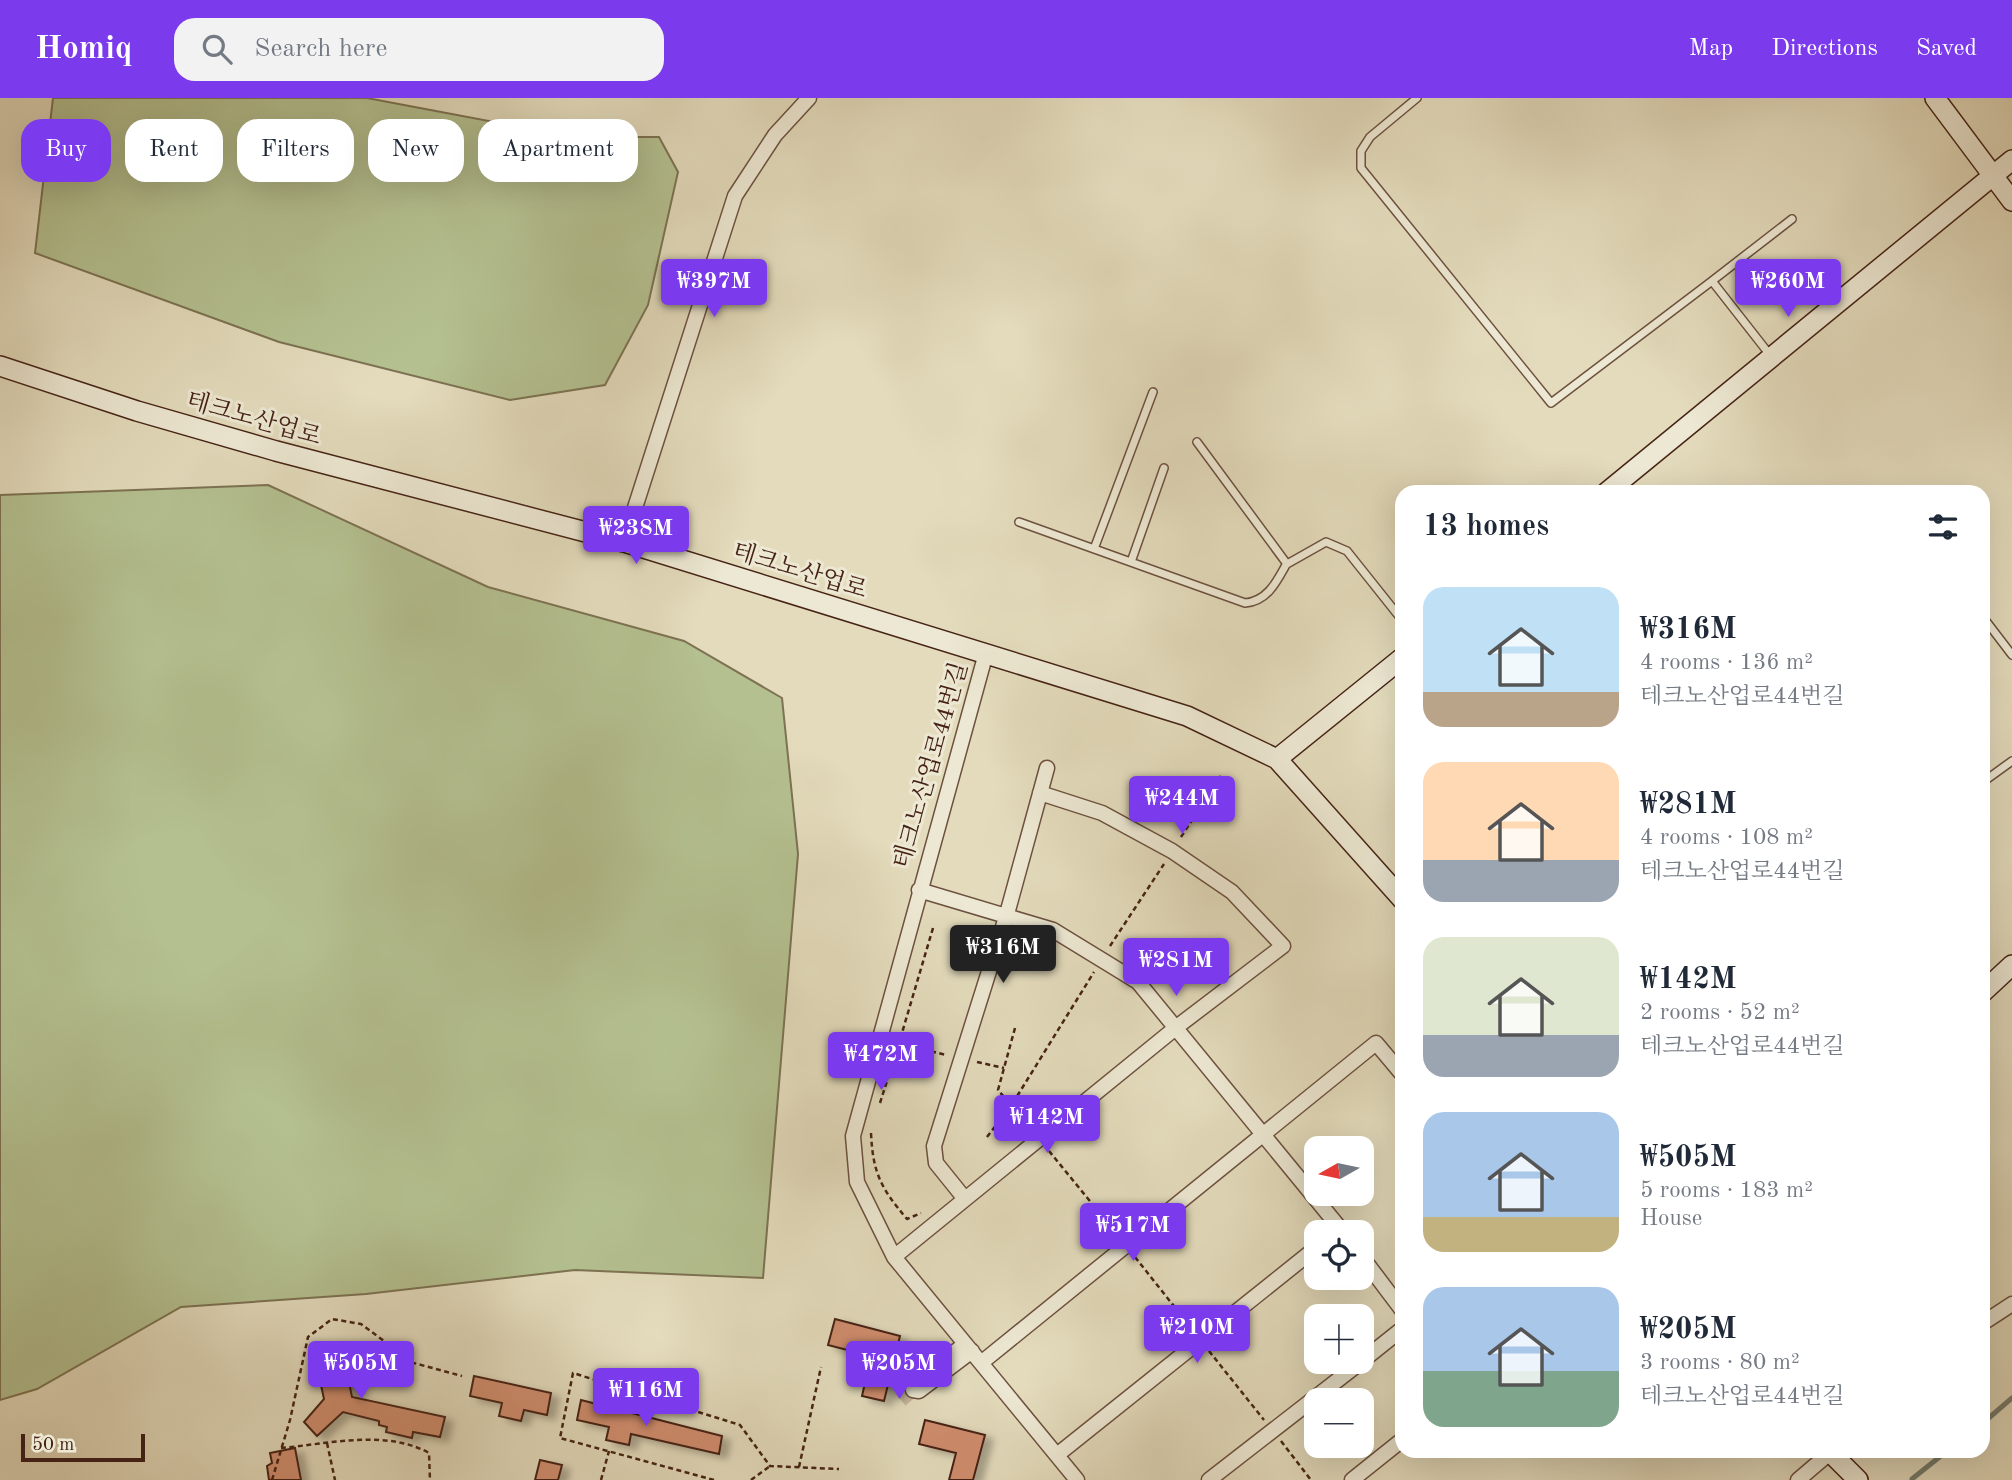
<!DOCTYPE html>
<html lang="en">
<head>
<meta charset="utf-8">
<style>
	:root { --surface:#fff; --page:#f2f2f3; --text:#1f2937; --muted:#747a83; --accent:#7c3aed }
	body { margin:0; font-family:"Old Standard TT","Noto Serif KR",serif; background:var(--page); color:var(--text); height:100vh; display:flex; flex-direction:column; font-size:26px; white-space:nowrap }
	* { box-sizing:border-box; margin:0 }
	p { font-size:23px; color:var(--muted) }
	.icon { flex:none; width:38px; height:38px; fill:none; stroke:currentColor; stroke-width:2; stroke-linecap:round; stroke-linejoin:round }
	.map { position:relative; flex:1; overflow:hidden }
	.side { position:absolute; left:1395px; top:387px; width:595px; height:973px; display:flex; flex-direction:column; background:var(--surface); border-radius:21px; box-shadow:0 7px 28px #0002 }
	.side>* { flex:none }
	.guide { position:absolute; left:21px; top:21px; width:665px; height:63px; display:flex; gap:14px }
	.needle { width:46px; rotate:261deg }
	.controls { position:absolute; left:1304px; top:1038px; display:grid; gap:14px }
	.controls a { display:grid; place-items:center; width:70px; height:70px; border-radius:14px; background:var(--surface); box-shadow:0 7px 28px #0002; font-size:35px }
	.scale { position:absolute; left:21px; bottom:18px; width:124px; box-sizing:border-box; padding-left:7px; border:4px solid #462315; border-top:0; font-size:19px; line-height:24px; white-space:nowrap; color:#462315; -webkit-text-stroke:5px #ede8d3; paint-order:stroke }
	.price { position:absolute; translate:-50% -60px; padding:0 16px; border-radius:7px; background:var(--accent); color:#fff; font-size:23px; line-height:46px; filter:drop-shadow(0 2px 4px #0008) }
	.price::after { content:''; position:absolute; left:50%; top:42px; width:21px; height:16px; margin-left:-10px; background:inherit; clip-path:polygon(0 0,100% 0,50% 100%) }
	.price.selected { background:#222; color:#fff }
	ul { padding:0; list-style:none }
	li { display:flex; align-items:center; gap:21px; height:175px; padding:0 28px }
	li span { display:grid; place-items:center; flex:none; width:196px; height:140px; border-radius:21px; color:#555 }
	li>.icon { margin-inline-start:auto }
	span .icon { width:84px; height:84px; fill:#fffc; stroke-width:1 }
	li b { font-size:30px }
	h2 { display:flex; justify-content:space-between; align-items:center; height:84px; padding:0 28px; font-size:30px }
	.chip { padding:0 24px; border-radius:21px; background:var(--surface); box-shadow:0 7px 28px #0002; font-size:24px; line-height:63px }
	.chip.selected { background:var(--accent); color:#fff }
	header { display:flex; align-items:center; gap:42px; box-sizing:border-box; height:98px; padding:0 35px; background:var(--accent); color:#fff }
	header strong { font-size:33px }
	nav { display:flex; gap:38px; margin-inline-start:auto; font-size:24px }
	.search { width:490px; height:63px; background:var(--page); display:flex; align-items:center; gap:18px; box-sizing:border-box; padding:0 24px; border-radius:21px; color:var(--muted); font-size:26px }
	.map>svg:first-child { display:block }
	.green { fill:#b4c090; stroke:#7d7252; stroke-width:2 }
	.lines { fill:none; stroke-linecap:round; stroke-linejoin:round }
	.stream { stroke:#767e70; stroke-width:5 }
	.building { fill:#cf8d6e; stroke:#462315; stroke-width:2; filter:url(#shadow) }
	.street-tunnel { stroke:#c4b69b; stroke-width:14; stroke-dasharray:14 7; stroke-linecap:butt }
	.lane-casing { stroke:#6d513f; stroke-width:10 }
	.street-casing { stroke:#6d513f; stroke-width:17 }
	.secondary-casing { stroke:#462315; stroke-width:22 }
	.path { stroke:#462315; stroke-width:2.5; stroke-dasharray:5 3.5; stroke-linecap:butt }
	.lane { stroke:#ede8d3; stroke-width:7 }
	.street { stroke:#ede8d3; stroke-width:14 }
	.secondary { stroke:#ede8d3; stroke-width:19 }
	.labels { text-anchor:middle; stroke-width:6; stroke-linejoin:round; paint-order:stroke }
	.street-label { font-size:24px; fill:#462315; stroke:#ede8d3 }
</style>
</head>
<body>
<header>
<strong>Homiq</strong>
<div class="search"><svg class="icon" aria-label="search" viewBox="0 0 24 24"><circle cx="10" cy="10" r="6"/><path d="M15 15l6 6"/></svg>Search here</div>
<nav><a>Map</a><a>Directions</a><a>Saved</a></nav>
</header>
<div class="map">
<svg width="2012" height="1382" viewBox="0 0 2012 1382">
	<defs>
		<filter id="shadow"><feDropShadow dx="8" dy="4.5" stdDeviation="3.5" flood-color="#0004"/></filter>
	</defs>
	<rect width="100%" height="100%" fill="#e3dbbc"/>
	<filter id="stains"><feTurbulence type="fractalNoise" baseFrequency=".00286" numOctaves="4"/><feColorMatrix values="0 0 0 0 .2 0 0 0 0 .09 0 0 0 0 .02 0 0 0 .5 -.17"/></filter>
	<radialGradient id="worn" r=".72"><stop offset=".6" stop-color="#630" stop-opacity="0"/><stop offset="1" stop-color="#630" stop-opacity=".3"/></radialGradient>
	<path class="green" d="M53,0H367L574,39H659L678,74L648,207L605,287L510,302L279,244L35,155Z
		M268,387L488,489L684,543L782,600L798,756L763,1180L575,1172L366,1196L181,1209L37,1291L0,1302V397Z"/>
	<g class="lines">
		<path class="stream" d="M1983,1325L2012,1300
			M1912,1381L1947,1353"/>
	</g>
	<path class="building" d="M835,1221L900,1238L884,1303L862,1298L871,1258L828,1247Z
		M341,1245L352,1299L445,1319L440,1339L413,1334L412,1340L386,1334L387,1329L379,1327V1323L343,1314L317,1338L304,1324L324,1301L319,1278L311,1280L309,1267L318,1259L316,1250Z
		M474,1278L551,1295L547,1317L524,1312L521,1323L499,1318L502,1305L470,1298Z
		M581,1302L722,1338L719,1356L631,1336L629,1347L606,1342L609,1329L577,1322Z
		M925,1322L985,1337L973,1382H949L956,1355L919,1346Z
		M295,1350L301,1382H269L267,1368L272,1365L270,1355Z
		M540,1362L562,1367L558,1382H535Z"/>
	<g class="lines">
		<path class="street-tunnel" d="M901,1302L913,1292"/>
		<g class="lane-casing">
			<path id="lane" d="M1417,0L1370,39L1361,53V70L1551,305L1712,183
				M1770,257L1712,183L1792,121
				M1197,344L1287,466L1326,444L1347,453L1402,522
				M1019,424L1245,505C1268,503 1277,483 1287,465
				M1094,451L1153,294
				M1131,464L1164,370
				M1983,519L2012,557
				M1983,684L2012,663"/>
		</g>
		<g class="street-casing">
			<path id="street" d="M624,444L735,98L775,37L809,0
				M986,555L853,1038L857,1084L894,1159L1077,1382
				M919,792L1053,832L1138,884L1343,1134
				M965,1101L936,1065L934,1048L1007,816L1047,670
				M894,1159L1178,928L1283,848L1232,794L1172,753L1102,715L1040,695
				M1362,1159L1402,1212
				M1983,1225L2012,1206
				M965,1246L915,1285L913,1292L919,1293L972,1253
				M1362,1263L1402,1231
				M981,1265L1376,945L1402,976
				M1057,1357L1316,1150
				M1209,1382L1361,1264
				M1352,1382L1402,1342
				M1798,1382L1832,1353"/>
		</g>
		<g class="secondary-casing">
			<path id="secondary" d="M1935,0L2012,103
				M0,268L137,313L276,353L624,444L1187,618L1277,661L1402,801
				M1607,394L2012,62
				M1277,661L1402,560
				M1983,894L2012,867
				M1829,1353L1858,1382"/>
		</g>
		<path class="path" d="M1181,739L1222,676
			M933,830L899,945L946,957
			M1110,848L1164,766
			M1015,930L998,992L1030,1029
			M977,964L1004,970
			M880,1005L899,945
			M871,1035C873,1076 881,1090 907,1121L921,1115
			M987,1039L1011,1008L1094,874
			M1049,1053L1116,1135
			M1135,1159L1192,1231
			M1209,1253L1264,1322
			M1281,1343L1311,1382
			M327,1345L335,1382
			M281,1350C328,1346 386,1331 429,1355L430,1382
			M799,1369L821,1269
			M272,1382L290,1322L308,1239L332,1221L361,1226L388,1246L399,1261L462,1278
			M601,1382L609,1353
			M714,1382L560,1340L573,1275L740,1327L770,1368L839,1371
			M751,1382L770,1368"/>
		<use href="#lane" class="lane"/>
		<use href="#street" class="street"/>
		<use href="#secondary" class="secondary"/>
	</g>
	<g class="labels">
		<g class="street-label">
			<text transform="translate(254 320) rotate(16)" y="8">테크노산업로</text>
			<text transform="translate(800 472) rotate(17)" y="8">테크노산업로</text>
			<text transform="translate(930 667) rotate(-74)" y="8">테크노산업로44번길</text>
		</g>
	</g>
	<rect width="100%" height="100%" filter="url(#stains)"/>
	<rect width="100%" height="100%" fill="url(#worn)"/>
</svg>
<div class="controls">
<a><svg class="needle" viewBox="-14 -14 28 28"><path d="M0-13l5 13h-10z" fill="#e53935"/><path d="M0 13l5-13h-10z" fill="#747a83"/></svg></a>
<a><svg class="icon" aria-label="locate" viewBox="0 0 24 24"><circle cx="12" cy="12" r="6"/><path d="M12 2v4M12 18v4M2 12h4M18 12h4"/></svg></a>
<a>+</a>
<a>−</a>
</div>
<div class="scale">50 m</div>
<b class="price" style="left:714px;top:221px">₩397M</b>
<b class="price" style="left:1788px;top:221px">₩260M</b>
<b class="price" style="left:636px;top:468px">₩238M</b>
<b class="price" style="left:1182px;top:738px">₩244M</b>
<b class="price selected" style="left:1003px;top:887px">₩316M</b>
<b class="price" style="left:1176px;top:900px">₩281M</b>
<b class="price" style="left:881px;top:994px">₩472M</b>
<b class="price" style="left:1047px;top:1057px">₩142M</b>
<b class="price" style="left:1133px;top:1165px">₩517M</b>
<b class="price" style="left:1197px;top:1267px">₩210M</b>
<b class="price" style="left:361px;top:1303px">₩505M</b>
<b class="price" style="left:899px;top:1303px">₩205M</b>
<b class="price" style="left:646px;top:1330px">₩116M</b>
<div class="guide">
<a class="chip selected">Buy</a>
<a class="chip">Rent</a>
<a class="chip">Filters</a>
<a class="chip">New</a>
<a class="chip">Apartment</a>
</div>
<section class="side">
<h2>13 homes<svg class="icon" aria-label="filters" viewBox="0 0 24 24"><path d="M4 7h16M4 17h16"/><circle cx="9" cy="7" r="2"/><circle cx="15" cy="17" r="2"/></svg></h2>
<ul>
<li><span style="background:linear-gradient(#bfe0f5 75%,#b9a48a 0)"><svg class="icon" aria-label="home" viewBox="0 0 24 24"><path d="M3 11l9-7 9 7M6 9v11h12V9"/></svg></span><div><b>₩316M</b><p>4 rooms · 136 m²</p><p>테크노산업로44번길</p></div></li>
<li><span style="background:linear-gradient(#ffd9b3 70%,#9aa5b1 0)"><svg class="icon" aria-label="home" viewBox="0 0 24 24"><path d="M3 11l9-7 9 7M6 9v11h12V9"/></svg></span><div><b>₩281M</b><p>4 rooms · 108 m²</p><p>테크노산업로44번길</p></div></li>
<li><span style="background:linear-gradient(#dfe7d0 70%,#9aa5b1 0)"><svg class="icon" aria-label="home" viewBox="0 0 24 24"><path d="M3 11l9-7 9 7M6 9v11h12V9"/></svg></span><div><b>₩142M</b><p>2 rooms · 52 m²</p><p>테크노산업로44번길</p></div></li>
<li><span style="background:linear-gradient(#a9c7e8 75%,#c2b280 0)"><svg class="icon" aria-label="home" viewBox="0 0 24 24"><path d="M3 11l9-7 9 7M6 9v11h12V9"/></svg></span><div><b>₩505M</b><p>5 rooms · 183 m²</p><p>House</p></div></li>
<li><span style="background:linear-gradient(#a9c7e8 60%,#7fa58c 0)"><svg class="icon" aria-label="home" viewBox="0 0 24 24"><path d="M3 11l9-7 9 7M6 9v11h12V9"/></svg></span><div><b>₩205M</b><p>3 rooms · 80 m²</p><p>테크노산업로44번길</p></div></li>
</ul>
</section>
</div>
</body>
</html>
